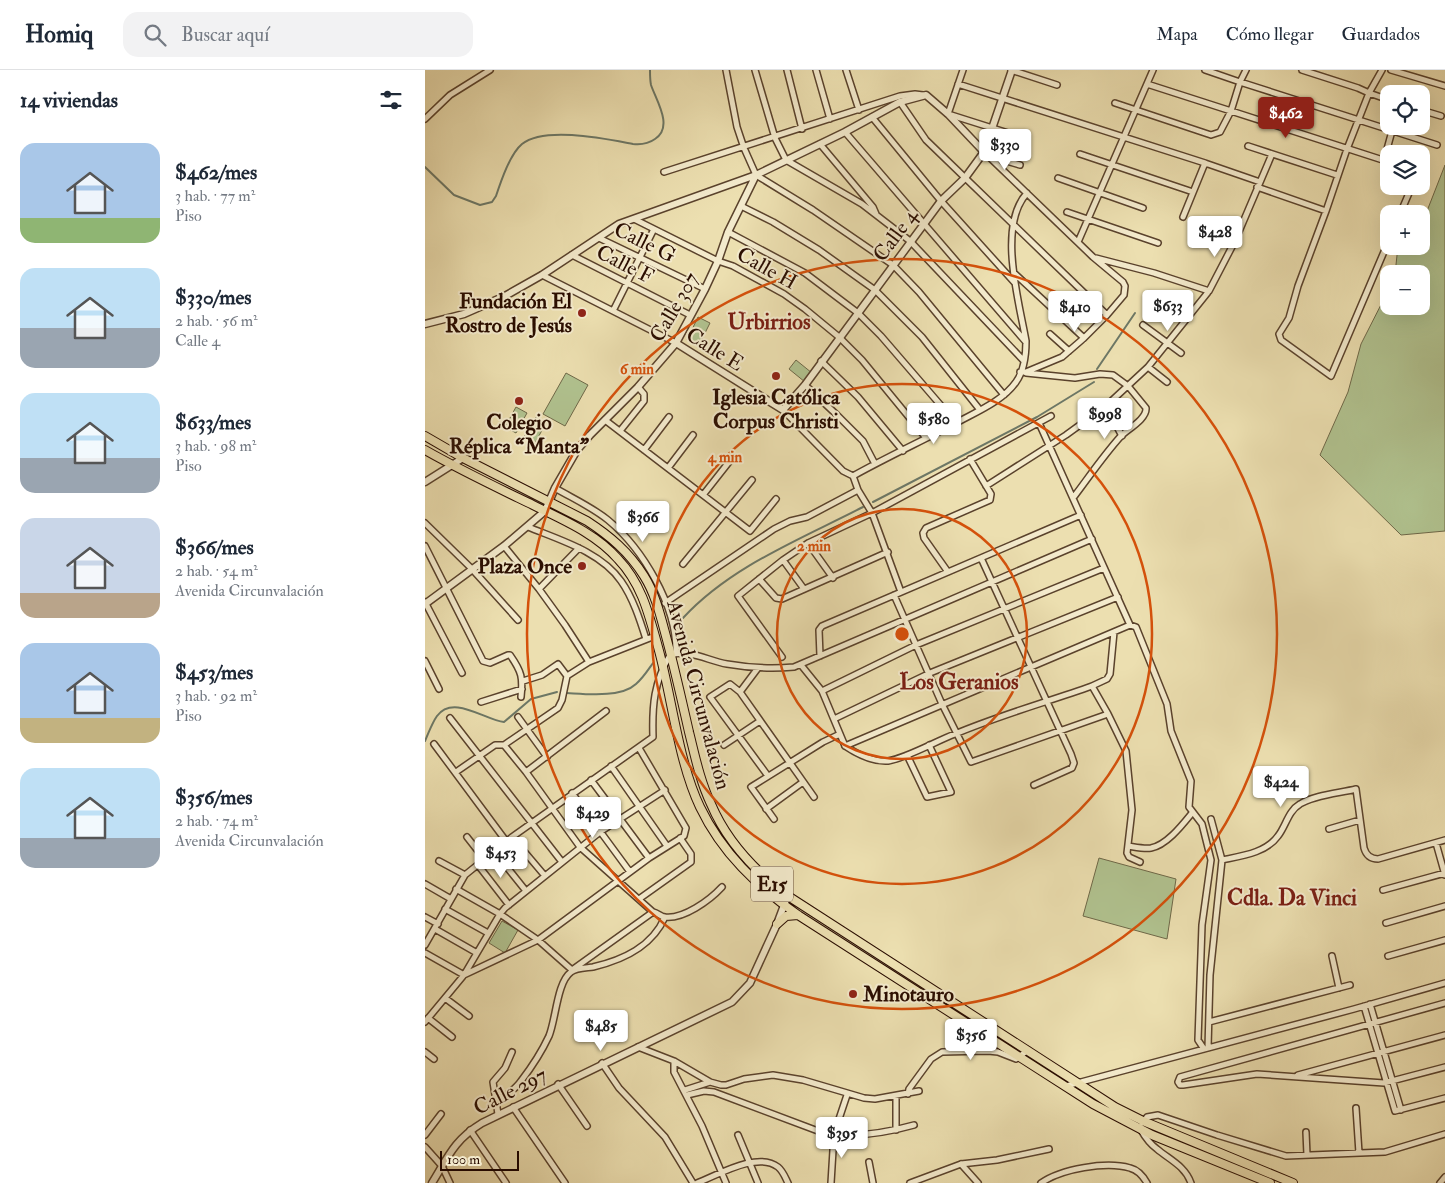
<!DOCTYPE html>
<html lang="es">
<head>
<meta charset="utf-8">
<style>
	:root { --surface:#fff; --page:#f2f2f3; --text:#1f2937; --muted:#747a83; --line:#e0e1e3; --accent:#8f2418 }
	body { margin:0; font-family:"IM FELL Double Pica",serif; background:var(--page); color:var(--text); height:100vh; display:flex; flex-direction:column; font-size:19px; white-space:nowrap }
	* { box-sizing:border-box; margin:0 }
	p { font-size:16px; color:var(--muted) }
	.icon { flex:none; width:28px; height:28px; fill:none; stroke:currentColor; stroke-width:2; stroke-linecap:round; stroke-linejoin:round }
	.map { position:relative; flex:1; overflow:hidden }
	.details { display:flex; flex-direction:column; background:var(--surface); width:425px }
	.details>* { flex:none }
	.buttons { position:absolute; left:955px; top:15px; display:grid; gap:10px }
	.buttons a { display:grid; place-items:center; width:50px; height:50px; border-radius:10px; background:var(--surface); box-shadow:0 5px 20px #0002; font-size:25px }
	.scale { position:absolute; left:15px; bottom:12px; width:79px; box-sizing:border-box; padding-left:5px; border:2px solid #2a0d00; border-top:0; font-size:14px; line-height:18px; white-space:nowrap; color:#2a0d00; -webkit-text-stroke:4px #f3eacc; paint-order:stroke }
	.price { position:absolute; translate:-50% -42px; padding:0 11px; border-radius:5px; background:#fff; color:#222; font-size:16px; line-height:32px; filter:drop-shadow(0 1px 2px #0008) }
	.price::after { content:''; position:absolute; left:50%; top:30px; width:15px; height:11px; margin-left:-8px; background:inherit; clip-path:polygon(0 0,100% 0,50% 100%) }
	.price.selected { background:var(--accent); color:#fff }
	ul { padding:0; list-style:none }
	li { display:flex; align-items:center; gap:15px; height:125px; padding:0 20px }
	li span { display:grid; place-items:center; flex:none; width:140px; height:100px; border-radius:15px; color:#555 }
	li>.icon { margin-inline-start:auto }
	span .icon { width:60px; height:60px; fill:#fffc; stroke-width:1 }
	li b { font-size:21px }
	h2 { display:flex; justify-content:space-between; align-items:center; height:60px; padding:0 20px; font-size:21px }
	header { display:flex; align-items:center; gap:30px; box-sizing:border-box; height:70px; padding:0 25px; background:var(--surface); border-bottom:1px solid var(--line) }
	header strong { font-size:24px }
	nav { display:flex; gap:28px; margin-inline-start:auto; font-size:18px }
	.search { width:350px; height:45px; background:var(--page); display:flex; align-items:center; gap:12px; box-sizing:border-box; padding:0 18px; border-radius:15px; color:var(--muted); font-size:19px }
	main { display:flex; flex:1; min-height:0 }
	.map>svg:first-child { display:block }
	.green { fill:#b1c390; stroke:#6e6848 }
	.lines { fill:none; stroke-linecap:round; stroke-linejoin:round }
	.stream { stroke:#6d7765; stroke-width:2 }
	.minor-casing { stroke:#5a422c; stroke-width:8 }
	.tertiary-casing { stroke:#5a422c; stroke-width:9 }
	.trunk-casing { stroke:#2a0d00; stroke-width:10 }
	.minor { stroke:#f3eacc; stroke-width:5 }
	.tertiary { stroke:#f3eacc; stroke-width:6 }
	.trunk { stroke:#ecdfb0; stroke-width:8 }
	.ring { fill:none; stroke:#d5510b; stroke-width:2.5 }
	.poi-dot { fill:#8f2418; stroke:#f3eacc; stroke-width:2 }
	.labels { text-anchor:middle; stroke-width:4; stroke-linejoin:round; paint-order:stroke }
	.shield { fill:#f3eacc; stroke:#664f3d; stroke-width:1 }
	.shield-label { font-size:20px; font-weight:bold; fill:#2a0d00 }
	.street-label { font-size:21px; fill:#2a0d00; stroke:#f3eacc }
	.poi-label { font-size:21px; font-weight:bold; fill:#2a0d00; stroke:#f3eacc; text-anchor:end }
	.neighbourhood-label { font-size:22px; font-weight:bold; fill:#7a1f14; stroke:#f3eacc }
	.centre { fill:#d5510b; stroke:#f3eacc; stroke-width:2.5 }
	.ring-label { font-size:15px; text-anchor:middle; font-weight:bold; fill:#d5510b; stroke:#f3eacc; stroke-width:4; stroke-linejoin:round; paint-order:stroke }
</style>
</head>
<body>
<header>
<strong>Homiq</strong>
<div class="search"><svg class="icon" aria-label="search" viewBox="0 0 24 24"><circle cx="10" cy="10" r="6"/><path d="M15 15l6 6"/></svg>Buscar aquí</div>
<nav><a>Mapa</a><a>Cómo llegar</a><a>Guardados</a></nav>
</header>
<main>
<section class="details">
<h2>14 viviendas<svg class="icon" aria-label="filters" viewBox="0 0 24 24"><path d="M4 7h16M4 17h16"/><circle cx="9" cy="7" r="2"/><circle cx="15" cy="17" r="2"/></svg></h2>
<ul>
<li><span style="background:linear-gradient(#a9c7e8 75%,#8fb573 0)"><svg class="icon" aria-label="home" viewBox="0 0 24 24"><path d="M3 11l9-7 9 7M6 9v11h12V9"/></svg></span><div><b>$462/mes</b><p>3 hab. · 77 m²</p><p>Piso</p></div></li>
<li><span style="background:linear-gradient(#bfe0f5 60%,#9aa5b1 0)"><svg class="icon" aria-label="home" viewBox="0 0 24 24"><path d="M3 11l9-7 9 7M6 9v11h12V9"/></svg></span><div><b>$330/mes</b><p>2 hab. · 56 m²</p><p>Calle 4</p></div></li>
<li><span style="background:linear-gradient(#bfe0f5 65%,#9aa5b1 0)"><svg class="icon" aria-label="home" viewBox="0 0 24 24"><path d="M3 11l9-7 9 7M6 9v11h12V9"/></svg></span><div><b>$633/mes</b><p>3 hab. · 98 m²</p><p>Piso</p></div></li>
<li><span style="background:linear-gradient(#c9d6e8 75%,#b9a48a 0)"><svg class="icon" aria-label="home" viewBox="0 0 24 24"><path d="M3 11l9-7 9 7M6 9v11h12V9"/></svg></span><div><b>$366/mes</b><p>2 hab. · 54 m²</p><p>Avenida Circunvalación</p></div></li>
<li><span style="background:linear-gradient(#a9c7e8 75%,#c2b280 0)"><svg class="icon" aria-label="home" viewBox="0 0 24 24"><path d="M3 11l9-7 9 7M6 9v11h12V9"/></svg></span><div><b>$453/mes</b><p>3 hab. · 92 m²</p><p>Piso</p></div></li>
<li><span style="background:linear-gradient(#bfe0f5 70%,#9aa5b1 0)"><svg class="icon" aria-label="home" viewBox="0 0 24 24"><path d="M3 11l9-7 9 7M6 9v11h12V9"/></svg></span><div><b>$356/mes</b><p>2 hab. · 74 m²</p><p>Avenida Circunvalación</p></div></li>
</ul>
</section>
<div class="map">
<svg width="1020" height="1113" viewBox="0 0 1020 1113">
	<rect width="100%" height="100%" fill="#ecdfb0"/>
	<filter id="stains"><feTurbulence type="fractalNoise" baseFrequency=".004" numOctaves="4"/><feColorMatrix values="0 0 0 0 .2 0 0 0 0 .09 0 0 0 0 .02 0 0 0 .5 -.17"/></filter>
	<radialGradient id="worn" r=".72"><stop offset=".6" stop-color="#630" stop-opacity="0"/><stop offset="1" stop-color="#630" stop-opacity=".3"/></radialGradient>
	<path class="green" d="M1020,95V461L976,465L895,385L923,322L936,274L964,219V236H996V204H970L973,176H996V147L1002,141Z
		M273,247L285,253L274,275L262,270Z
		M371,290L387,303L380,312L364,299Z
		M141,303L163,315L140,356L118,344Z
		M91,337L102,343L91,363L80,357Z
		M111,347L121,353L110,373L99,367Z
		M674,788L751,809L742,869L658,846Z
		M77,851L93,860L80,883L64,873Z"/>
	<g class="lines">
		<path class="stream" d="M0,97L29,125L55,135L67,132L71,126C76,111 85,84 97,74C120,56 181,69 208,74C217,75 223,74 230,69C249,57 231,30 226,15C225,10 225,5 225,0
			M672,299L710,243
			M448,432L612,347L669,312
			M258,548C306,496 376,469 438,437
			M142,623C161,624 196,628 211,614C218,608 223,600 228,593
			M0,671C4,662 7,653 12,646C28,624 60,650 79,652L106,629L132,622"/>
		<g class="minor-casing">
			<path id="minor" d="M301,0L312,57L319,78L331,105L388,140L468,195L494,222L579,325
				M330,0L350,68L361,90L437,134L485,171L599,291
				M362,0L377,59
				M391,0L405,49
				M421,0L434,40
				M538,0L523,44L599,68
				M586,0L632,15
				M780,0L815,12L821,0
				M877,0L933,18L944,23L964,30
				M957,0L944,23L922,79L901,141L873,216L864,248L854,264L856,270L906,306L964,170
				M966,0L1020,16
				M533,14L780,93L758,147
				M722,14L806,41L815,12L1012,75
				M475,32L501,70L682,245
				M690,33L786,65L795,62L806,41L964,92
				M996,40L1016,46
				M447,47L516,131L590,213
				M0,49L25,25L65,0
				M420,62L600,271
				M395,74L448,137L451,144
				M823,76L912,105
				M559,82L668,187L698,212L700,216L699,225L682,245L659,268L637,287L601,302H595
				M655,84L768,122
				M567,89L578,90L595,95
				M959,90L967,61
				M780,93L835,112
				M239,102L475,26L490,24L498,25
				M633,108L718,138
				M832,117L901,141
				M316,136L348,152L394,180L450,220L497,267L555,340
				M642,142L733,173
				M975,144L987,116
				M209,149L293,191L308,196L359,224L380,239L414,267L437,290L501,368
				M303,162L380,203L433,243L456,266L531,353
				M174,168L280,219
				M653,172L728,0
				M147,185L265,245
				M671,188L729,203L784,221
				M589,203L659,268
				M117,205L251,273
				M188,241L229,159
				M718,255L756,283
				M625,264L644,281
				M396,291L433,327L478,381
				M723,297L742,312
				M601,303L650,308L675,304L688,305L703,316L721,338C722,349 703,359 696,366C678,386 664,407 648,428
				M380,315L412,345L438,371L450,394
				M681,336L697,366
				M358,340L418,401L428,406
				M180,350L325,461L351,429
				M195,361L219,331V324L213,317
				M219,380L244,347
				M243,398L268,365
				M428,406C462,387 497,371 531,353C551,342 578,331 591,312C599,301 601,284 601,271C594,231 572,156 602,123
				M428,406L433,420L447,443L476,522
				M561,416L641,365L681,336L723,297L784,221L810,171L847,84
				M130,418C147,428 167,437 183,450C218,479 252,536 251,583
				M278,425L304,392
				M0,453L47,499L93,550
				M103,457C135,470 176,482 196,511C208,528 215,550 221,569
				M383,473L408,508
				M0,476L58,591L65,593L83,585H85C97,602 98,608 96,627
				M79,476L114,519L154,478
				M556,488L646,684L649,693L647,698L609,715
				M358,490L379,519
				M258,494L327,410
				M523,502L499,468L498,463L501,458L565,430L566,424L545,389
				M334,509L351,528L357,529L463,482
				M114,519L140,555L164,592
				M469,525L517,634L546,692L683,644
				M0,532L37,603
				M240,533L349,459L365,451L382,447L433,420
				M705,555L711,557L742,634L746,661L766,711L764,737L777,754L786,790L777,855L773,970L779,979
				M395,586L394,560L397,556L656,445
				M357,587L313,526L358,490L383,473L447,443L626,346
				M0,591L14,619
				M376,595L397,621L420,676L705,555L614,353
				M333,598L315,622L389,727
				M98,611L117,605L133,594L142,606
				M667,616L683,644L701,681L707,740L702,783L704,787L715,792
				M397,621L491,575L679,498
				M315,622L305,614L285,627L343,706
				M56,632L97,619
				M93,647L122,687
				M25,648L137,792
				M409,649L505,603L693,527
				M9,674L81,771
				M79,675L101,702L155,777L228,842C232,843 236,846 239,847C258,850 285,830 297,817
				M299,675L335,651
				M420,676C432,684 448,692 463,691C482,688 511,671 530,664C575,645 622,632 667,616L682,609L685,604L689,562
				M482,685L502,727L526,722L504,675
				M186,696L242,776
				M31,702L70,675H79L133,638L137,630L142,606L164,592L230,566
				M101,702L181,641
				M166,710L224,788
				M147,723L205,802
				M341,739L378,712
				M349,749L326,717L398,672L415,664
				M904,759L935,750
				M42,767L60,790
				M87,767L120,806
				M1011,773L1020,805
				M703,776C710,777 719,779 726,778C742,775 758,754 767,743
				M69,781L101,821
				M797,790C816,786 841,783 853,766C861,756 863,741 875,734C889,725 915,723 931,719L939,778C941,785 945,789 953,789L1020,770
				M14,791L40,805
				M53,795L84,835
				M0,814L26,829
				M31,819L75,844L113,870L147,900L228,842
				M958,820L1020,803
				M214,829L266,792V784L255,768
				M20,839L63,863
				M0,847L13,854
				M961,853L1020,836
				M10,859L52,883
				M0,875L40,805L87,767L228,667C227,635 229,612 245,585C266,579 283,591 302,594C325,598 346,599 369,597L667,469
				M0,883L39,905L113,870L224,788L259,766L261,758L214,678
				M907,886L914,918
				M963,886L1020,870
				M20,928L44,946
				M1020,933L755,1007L753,1012L755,1015H758L832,1004L959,1013L1020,997
				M945,934L976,1040
				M939,936L970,1041L1020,1028
				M3,948L27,967
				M0,952L39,905L75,844L80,838L175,762L240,720
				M784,952L925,915
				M213,977L249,991L285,1012L296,1015H301L319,1009L348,1005L378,1010L439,1028L450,1029L494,1021
				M783,978L785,905L797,790L786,749
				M0,982L9,989
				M249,991V1002L277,1056L301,1113
				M177,993L194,1018L240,1067L268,1113
				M873,1005L1020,965
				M133,1014L162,1056
				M641,1016L929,939L1020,913
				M260,1020L285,1012
				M483,1024L484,1019L506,989L517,982L563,981L573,982L591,989L603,980
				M262,1025L279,1021L289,1022L393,1061L409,1064L406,1113
				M422,1025L409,1064C435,1067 464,1062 489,1055
				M70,1033C79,1027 90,1020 96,1011C106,998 117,981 124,966C131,949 132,912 146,902C151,898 162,898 168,897C198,890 227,877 240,847
				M88,1037L140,1113
				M931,1038L934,1083
				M73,1044L68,1012L80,998L87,982
				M717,1053L722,1047L733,1045L792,1065L861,1086L960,1082L1020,1064
				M45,1060L81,1113
				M471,1060V1026
				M716,1060C720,1067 725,1074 732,1079C745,1090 760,1096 766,1113
				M881,1062L882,1085
				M0,1065L16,1044
				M313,1065L333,1113
				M0,1077L17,1096L25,1113
				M444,1092L448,1113
				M536,1094L553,1113
				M272,1113C293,1105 333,1081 353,1097C358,1101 360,1107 363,1113
				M485,1113L536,1094L572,1090L624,1079
				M616,1113C636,1099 681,1091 705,1098C713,1100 718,1106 722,1113
				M1015,1113L1020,1107"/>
		</g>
		<g class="tertiary-casing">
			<path id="tertiary" d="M0,254L39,244L80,226L117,205L194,154L331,105L420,62L475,32L501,25L523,44L559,82
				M251,273L358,340L380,315L516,131L540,108L559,82L587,0
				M0,412L38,388
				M0,534L79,476L120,441L130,418L152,380L165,365L213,317L251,273L280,219L293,191L303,162L331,105
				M7,1113C23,1087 29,1070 57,1053L307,932L325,913L352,854L361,830"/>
		</g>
		<g class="trunk-casing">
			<path id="trunk" d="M0,366L38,388L162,451C185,466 204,482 219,506C231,525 236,548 242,570C250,600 257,631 264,662C270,686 275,711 286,734C302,772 331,802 363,826L690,1037L718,1051L868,1113
				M0,380C35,400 71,417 108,435C138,450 170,463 193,489C217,514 224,545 233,577C247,627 253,691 275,737C297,783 332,816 373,845L668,1034L727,1065L845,1113
				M352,854L361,846L373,845"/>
		</g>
		<use href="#minor" class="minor"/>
		<use href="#tertiary" class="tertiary"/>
		<use href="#trunk" class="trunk"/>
	</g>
	<g class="ring">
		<circle cx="477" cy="564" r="125"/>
		<circle cx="477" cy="564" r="250"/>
		<circle cx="477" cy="564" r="375"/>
	</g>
	<g class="poi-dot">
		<circle cx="157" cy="243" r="5"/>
		<circle cx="351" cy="306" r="5"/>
		<circle cx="94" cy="331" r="5"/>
		<circle cx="157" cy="496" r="5"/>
		<circle cx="428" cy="924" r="5"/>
	</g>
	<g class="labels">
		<rect class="shield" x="326" y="796.5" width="42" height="35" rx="4"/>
		<g class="shield-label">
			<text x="347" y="821">E15</text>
		</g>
		<g class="street-label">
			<text transform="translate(470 165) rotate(-54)" y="7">Calle 4</text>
			<text transform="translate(220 172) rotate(26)" y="7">Calle G</text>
			<text transform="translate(200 194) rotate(27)" y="7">Calle F</text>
			<text transform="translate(342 198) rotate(29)" y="7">Calle H</text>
			<text transform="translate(249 237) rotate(-60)" y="7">Calle 307</text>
			<text transform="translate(290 279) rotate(32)" y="7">Calle E</text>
			<text transform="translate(274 625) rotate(75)" y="7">Avenida Circunvalación</text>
			<text transform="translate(85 1021) rotate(-27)" y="7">Calle 297</text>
		</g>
		<g class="poi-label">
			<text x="147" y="238">Fundación El<tspan x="147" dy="24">Rostro de Jesús</tspan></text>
			<text x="351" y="334" text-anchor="middle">Iglesia Católica<tspan x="351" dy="24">Corpus Christi</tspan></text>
			<text x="94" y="359" text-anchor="middle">Colegio<tspan x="94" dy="24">Réplica “Manta”</tspan></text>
			<text x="147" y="503">Plaza Once</text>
			<text x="438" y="931" text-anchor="start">Minotauro</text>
		</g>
		<g class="neighbourhood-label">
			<text x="344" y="259">Urbirrios</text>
			<text x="534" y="619">Los Geranios</text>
			<text x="867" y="835">Cdla. Da Vinci</text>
		</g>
	</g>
	<circle cx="477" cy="564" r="8" class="centre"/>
	<g class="ring-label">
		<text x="212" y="304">6 min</text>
		<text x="300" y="392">4 min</text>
		<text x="389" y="481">2 min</text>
	</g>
	<rect width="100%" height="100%" filter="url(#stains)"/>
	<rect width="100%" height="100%" fill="url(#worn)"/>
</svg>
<div class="buttons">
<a><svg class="icon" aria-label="locate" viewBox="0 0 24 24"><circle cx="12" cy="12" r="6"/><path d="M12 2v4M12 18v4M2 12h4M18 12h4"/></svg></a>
<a><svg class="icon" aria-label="layers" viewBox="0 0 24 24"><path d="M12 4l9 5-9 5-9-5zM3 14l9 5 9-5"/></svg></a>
<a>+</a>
<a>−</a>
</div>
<div class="scale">100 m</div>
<b class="price selected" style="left:861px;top:69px">$462</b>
<b class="price" style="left:580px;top:101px">$330</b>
<b class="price" style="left:790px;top:188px">$428</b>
<b class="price" style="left:743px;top:262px">$633</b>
<b class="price" style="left:650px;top:263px">$410</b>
<b class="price" style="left:680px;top:370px">$998</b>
<b class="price" style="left:509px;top:375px">$580</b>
<b class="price" style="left:218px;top:473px">$366</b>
<b class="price" style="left:856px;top:738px">$424</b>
<b class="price" style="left:168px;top:769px">$429</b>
<b class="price" style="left:76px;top:809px">$453</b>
<b class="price" style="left:176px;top:982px">$485</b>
<b class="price" style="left:546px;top:991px">$356</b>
<b class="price" style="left:417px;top:1089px">$395</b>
</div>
</main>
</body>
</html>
